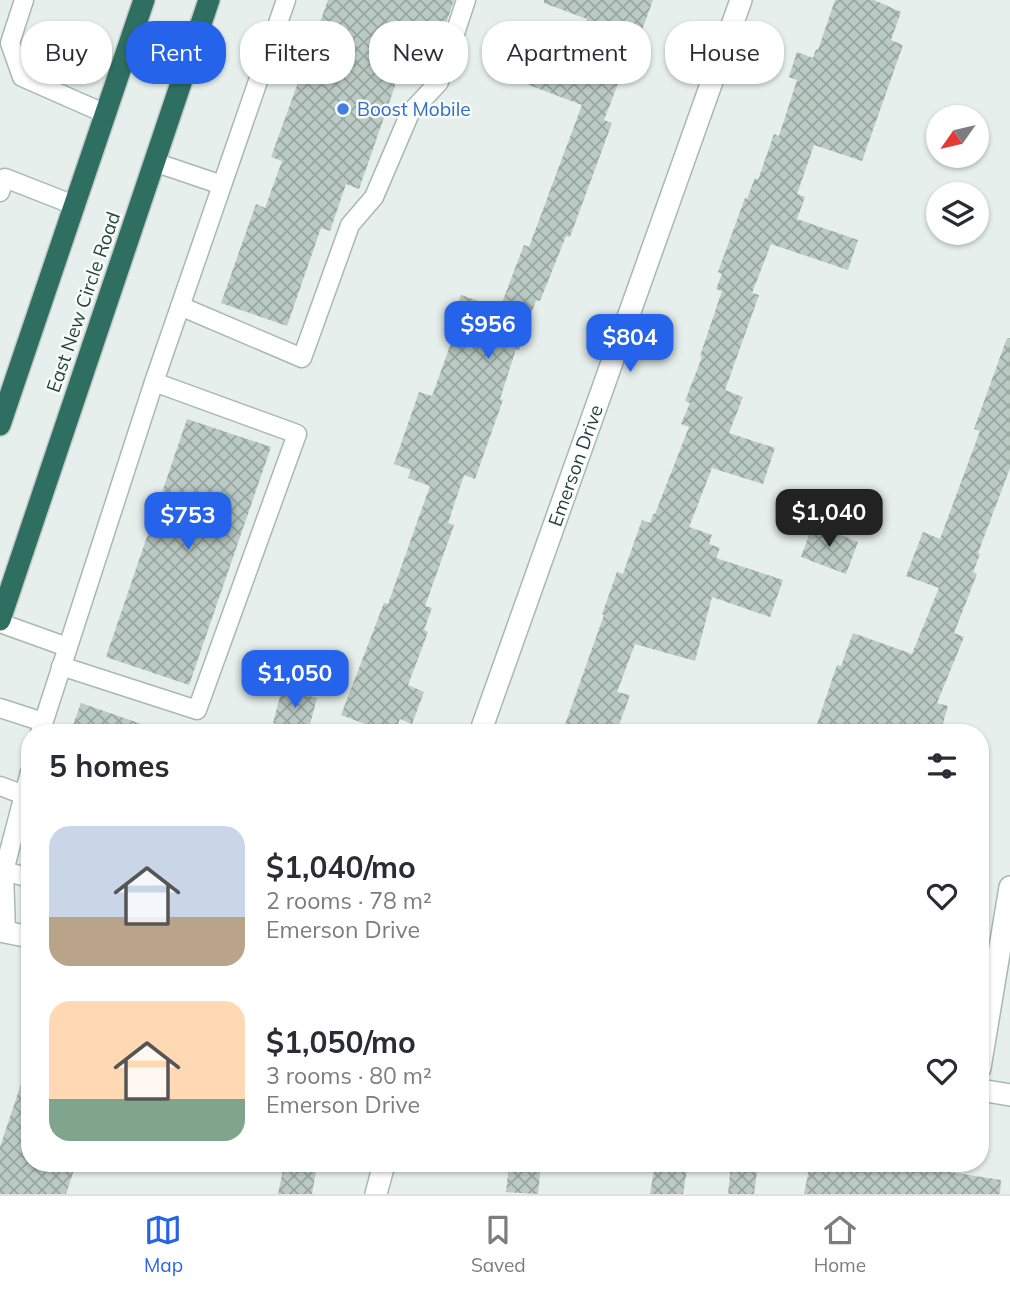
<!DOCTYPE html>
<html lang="en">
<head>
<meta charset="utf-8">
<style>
	:root { --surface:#fff; --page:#f7f7f7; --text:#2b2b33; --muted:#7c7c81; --line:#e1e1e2; --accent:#2563eb }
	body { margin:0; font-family:Mulish,sans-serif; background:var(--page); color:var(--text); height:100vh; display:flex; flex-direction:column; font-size:26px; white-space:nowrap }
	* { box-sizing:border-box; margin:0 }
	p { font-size:23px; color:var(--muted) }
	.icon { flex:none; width:38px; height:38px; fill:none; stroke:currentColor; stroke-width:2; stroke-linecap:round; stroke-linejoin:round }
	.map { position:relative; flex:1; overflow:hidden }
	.sheet { position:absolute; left:21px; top:724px; width:968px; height:448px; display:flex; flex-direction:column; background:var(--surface); border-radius:28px; box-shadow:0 2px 5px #0004 }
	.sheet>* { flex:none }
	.banner { position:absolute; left:21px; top:21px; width:970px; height:63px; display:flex; gap:14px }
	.needle { width:46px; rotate:236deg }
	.tools { position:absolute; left:926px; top:105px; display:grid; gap:14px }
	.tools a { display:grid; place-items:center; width:63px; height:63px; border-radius:50%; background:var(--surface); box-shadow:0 2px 5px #0004; font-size:35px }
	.price { position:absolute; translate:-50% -60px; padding:0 16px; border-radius:14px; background:var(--accent); color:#fff; font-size:23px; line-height:46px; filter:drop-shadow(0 2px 4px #0008) }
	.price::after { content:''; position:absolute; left:50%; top:42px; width:21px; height:16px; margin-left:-10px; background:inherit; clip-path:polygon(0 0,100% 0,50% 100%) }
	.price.active { background:#222; color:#fff }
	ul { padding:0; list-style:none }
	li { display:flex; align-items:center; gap:21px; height:175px; padding:0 28px }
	li span { display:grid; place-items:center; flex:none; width:196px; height:140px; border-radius:21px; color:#555 }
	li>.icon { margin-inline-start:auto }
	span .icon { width:84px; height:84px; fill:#fffc; stroke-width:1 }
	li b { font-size:30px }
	h2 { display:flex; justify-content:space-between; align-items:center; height:84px; padding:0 28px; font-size:30px }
	.tag { padding:0 24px; border-radius:28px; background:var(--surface); box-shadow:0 2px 5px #0004; font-size:24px; line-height:63px }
	.tag.active { background:var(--accent); color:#fff }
	.tabs { display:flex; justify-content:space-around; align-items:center; height:98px; border-top:2px solid var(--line); background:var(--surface); font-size:19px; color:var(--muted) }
	.tabs a { display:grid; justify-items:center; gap:4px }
	.tabs .active { color:var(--accent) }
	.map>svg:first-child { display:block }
	.building { fill:url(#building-cross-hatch) }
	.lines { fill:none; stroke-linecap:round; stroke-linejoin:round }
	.lane-casing { stroke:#a8b8b2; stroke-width:21 }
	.street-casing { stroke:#a8b8b2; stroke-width:24 }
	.secondary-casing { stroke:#a4bbb3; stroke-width:24 }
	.highway-casing { stroke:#c2cac8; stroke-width:24 }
	.lane { stroke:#fff; stroke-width:18 }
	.street { stroke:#fff; stroke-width:21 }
	.secondary { stroke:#fff; stroke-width:21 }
	.highway { stroke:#2f6f62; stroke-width:21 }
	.shop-dot { fill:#3f7fe0; stroke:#f7fbf9; stroke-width:2.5 }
	.labels { text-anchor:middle; stroke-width:5; stroke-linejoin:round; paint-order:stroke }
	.shop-label { font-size:19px; fill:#366cbe; stroke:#f7fbf9; text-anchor:start }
	.street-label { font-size:19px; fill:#24423a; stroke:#f7fbf9 }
</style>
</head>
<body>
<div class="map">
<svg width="1010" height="1194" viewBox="0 0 1010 1194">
	<defs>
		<pattern id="building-cross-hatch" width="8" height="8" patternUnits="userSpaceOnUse" patternTransform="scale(1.75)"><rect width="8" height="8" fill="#bbcac4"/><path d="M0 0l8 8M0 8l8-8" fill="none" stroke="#98a6a0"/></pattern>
	</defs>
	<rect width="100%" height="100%" fill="#e6efeb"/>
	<path class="building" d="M328,0H454L429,73L403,63L359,189L346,184L330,231L321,228L287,326L221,303L256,204L265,208L282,161L271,157Z
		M544,0H653L641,33L638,32L604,120L612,123L570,237L566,236L540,301L536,300L519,350L516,349L500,399L503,400L475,479L464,475L448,523L454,525L425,606L432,608L424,630L428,632L408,685L424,692L412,724L400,719L394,733H389L341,715L384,603L388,604L430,486L408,478L411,470L394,464L419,392L432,396L451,343L446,341L461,295L500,308L524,245L529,247L582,105L513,79L522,56L567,72L587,19L544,3Z
		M835,0H874L901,12L891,40L903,45L862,161L814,145L797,194L805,197L797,219L858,240L848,270L771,244L752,293L759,295L725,390L743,397L729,433L775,448L763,484L712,468L689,527L712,535L709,544L720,548L716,558L783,580L770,617L712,597L695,661L635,644L617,692L630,695L616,733H562L604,615L602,614L617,572L623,574L642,520L650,523L653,514H655L689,427L681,424L690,403L685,401L702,357L700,356L722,291L716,289L722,274L718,272L745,198L747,199L755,178L758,180L774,134L779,136L797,80L789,77L797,52L813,58L816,49L818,50Z
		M1007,338H1010V468L978,553L980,554L973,572L977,574L954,633L964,637L937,703L948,706L940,733H814L837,665L841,666L853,633L912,654L939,588L906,576L923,532L940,539L980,431L974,429Z
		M187,419L271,447L189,685L106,657Z
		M813,524L858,542L846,574L801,557Z
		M282,689L317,698L308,732L273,723Z
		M81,703L156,729V733H70Z
		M25,1072L30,1073V1164H76L66,1194H0V1147Z
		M509,1164H541L538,1194L506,1192Z
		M655,1164H688L683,1194H650Z
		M731,1164H758L754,1194H728Z
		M810,1164H899L1001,1180L1000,1194H804Z
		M284,1165L316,1171L312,1194H278Z"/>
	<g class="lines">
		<g class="lane-casing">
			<path id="lane" d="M24,0L10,43L22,77L106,114
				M154,162L222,185
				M0,192L5,178L74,205
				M180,306L302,358L350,225L374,197L410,113L439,82L466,0
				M0,623L67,647
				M61,666L197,710L297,434L154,382
				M0,708L43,722
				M40,733L154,382L286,0
				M0,786L24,795
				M4,871L30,878
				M6,932L4,871L30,772"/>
		</g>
		<g class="street-casing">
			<g id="street">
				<path id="s1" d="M480,733L741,0"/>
				<path d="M980,1068L1010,887"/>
				<path d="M376,1194L384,1164"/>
			</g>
		</g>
		<g class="secondary-casing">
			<path id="secondary" d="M0,931L30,937
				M980,1090L1010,1095"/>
		</g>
		<g class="highway-casing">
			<path id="highway" d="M0,425L144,0
				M0,620L209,0"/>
		</g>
		<use href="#lane" class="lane"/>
		<use href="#street" class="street"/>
		<use href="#secondary" class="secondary"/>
		<use href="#highway" class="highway"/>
	</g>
	<circle class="shop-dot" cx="343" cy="109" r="7"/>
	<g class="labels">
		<g class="shop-label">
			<text x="357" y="116">Boost Mobile</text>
		</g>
		<g class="street-label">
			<text transform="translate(83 302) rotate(-71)" y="7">East New Circle Road</text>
			<text dy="7" stroke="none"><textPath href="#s1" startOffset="284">Emerson Drive</textPath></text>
		</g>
	</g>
</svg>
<div class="tools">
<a><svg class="needle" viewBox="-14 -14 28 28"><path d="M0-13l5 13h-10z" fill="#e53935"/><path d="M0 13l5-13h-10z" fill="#7c7c81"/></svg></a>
<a><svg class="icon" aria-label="layers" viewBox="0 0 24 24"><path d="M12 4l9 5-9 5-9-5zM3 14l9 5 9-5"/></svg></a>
</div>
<b class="price" style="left:488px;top:361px">$956</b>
<b class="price" style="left:630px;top:374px">$804</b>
<b class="price active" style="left:829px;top:549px">$1,040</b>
<b class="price" style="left:188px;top:552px">$753</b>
<b class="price" style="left:295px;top:710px">$1,050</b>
<div class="banner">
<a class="tag">Buy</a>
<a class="tag active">Rent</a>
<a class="tag">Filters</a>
<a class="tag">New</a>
<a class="tag">Apartment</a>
<a class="tag">House</a>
</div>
<section class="sheet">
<h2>5 homes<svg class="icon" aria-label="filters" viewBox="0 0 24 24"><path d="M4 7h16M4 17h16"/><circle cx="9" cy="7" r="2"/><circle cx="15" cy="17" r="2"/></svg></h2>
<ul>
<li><span style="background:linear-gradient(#c9d6e8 65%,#b9a48a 0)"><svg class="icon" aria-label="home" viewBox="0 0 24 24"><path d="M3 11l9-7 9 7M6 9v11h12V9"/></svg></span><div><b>$1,040/mo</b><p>2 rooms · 78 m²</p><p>Emerson Drive</p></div><svg class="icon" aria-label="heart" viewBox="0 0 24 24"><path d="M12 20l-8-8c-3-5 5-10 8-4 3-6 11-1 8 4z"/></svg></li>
<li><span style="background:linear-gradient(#ffd9b3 70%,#7fa58c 0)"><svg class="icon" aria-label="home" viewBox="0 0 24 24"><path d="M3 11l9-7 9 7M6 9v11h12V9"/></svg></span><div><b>$1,050/mo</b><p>3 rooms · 80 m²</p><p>Emerson Drive</p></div><svg class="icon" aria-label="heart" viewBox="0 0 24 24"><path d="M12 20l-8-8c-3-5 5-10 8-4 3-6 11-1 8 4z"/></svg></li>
</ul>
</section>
</div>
<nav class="tabs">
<a class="active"><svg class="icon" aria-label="map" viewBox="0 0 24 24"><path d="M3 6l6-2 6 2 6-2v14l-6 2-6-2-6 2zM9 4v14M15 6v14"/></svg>Map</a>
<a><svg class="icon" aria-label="saved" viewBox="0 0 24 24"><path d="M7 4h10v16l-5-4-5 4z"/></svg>Saved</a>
<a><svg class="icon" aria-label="home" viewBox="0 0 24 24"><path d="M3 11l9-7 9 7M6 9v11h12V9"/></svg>Home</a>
</nav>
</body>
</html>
